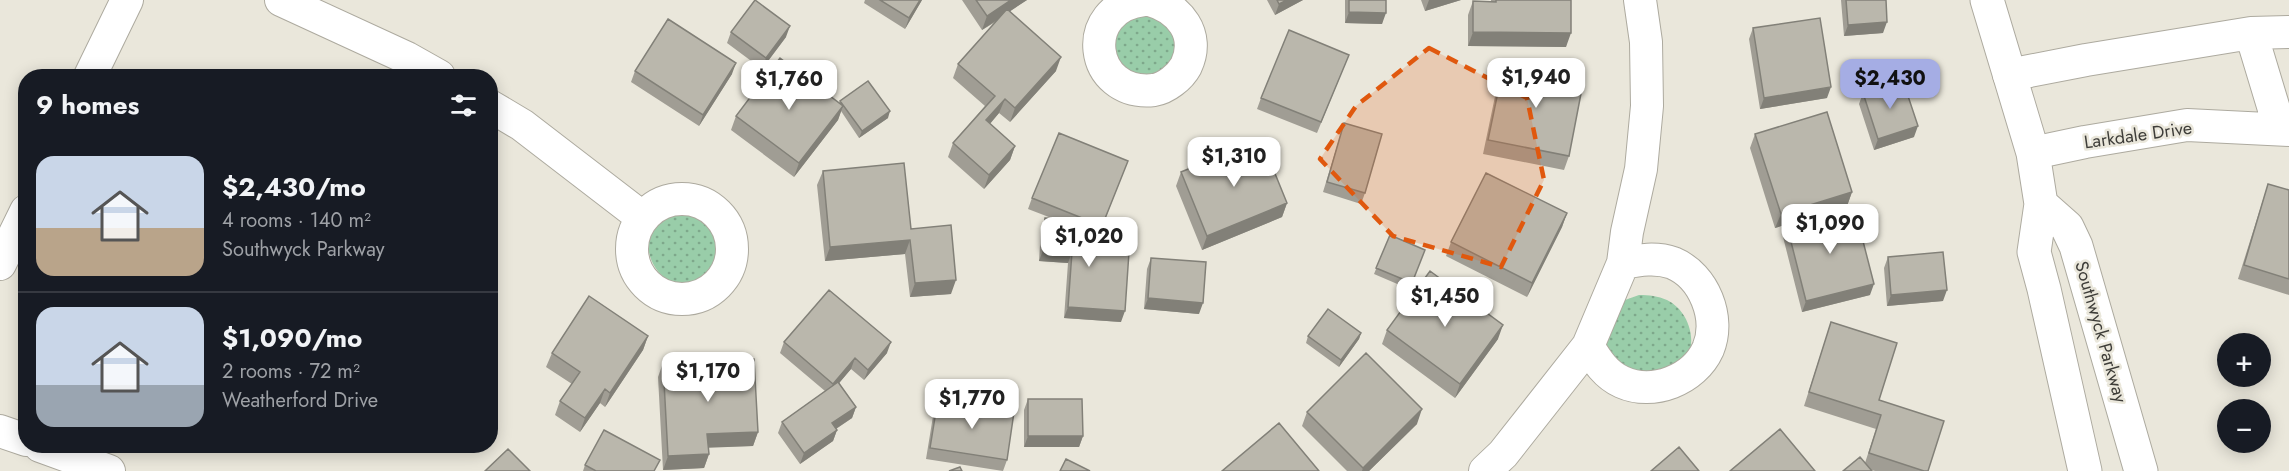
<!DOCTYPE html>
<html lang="en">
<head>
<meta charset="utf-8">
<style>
	:root { --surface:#171b24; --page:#20242c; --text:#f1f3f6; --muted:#9ea1a6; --line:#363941; --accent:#a5ade4 }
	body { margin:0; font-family:Jost,sans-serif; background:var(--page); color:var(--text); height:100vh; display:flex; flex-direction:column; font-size:22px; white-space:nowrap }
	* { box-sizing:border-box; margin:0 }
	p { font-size:20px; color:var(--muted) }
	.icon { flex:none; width:33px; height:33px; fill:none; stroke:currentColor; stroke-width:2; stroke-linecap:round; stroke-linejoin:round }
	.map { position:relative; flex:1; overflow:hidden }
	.sheet { position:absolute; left:18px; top:69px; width:480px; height:384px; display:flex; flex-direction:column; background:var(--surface); border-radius:24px; box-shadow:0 3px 15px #0003 }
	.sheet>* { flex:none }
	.fabs { position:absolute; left:2217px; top:333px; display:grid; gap:12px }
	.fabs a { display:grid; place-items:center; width:54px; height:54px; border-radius:50%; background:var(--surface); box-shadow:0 3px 15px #0003; font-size:30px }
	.price { position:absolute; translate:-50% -51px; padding:0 14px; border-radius:12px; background:#fff; color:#222; font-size:20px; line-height:39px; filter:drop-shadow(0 2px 3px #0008) }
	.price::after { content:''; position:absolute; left:50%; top:36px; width:18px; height:14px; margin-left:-9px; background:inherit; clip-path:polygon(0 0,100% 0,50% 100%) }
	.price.selected { background:var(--accent); color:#111 }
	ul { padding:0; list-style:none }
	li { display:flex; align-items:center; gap:18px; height:150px; padding:0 18px }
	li+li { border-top:2px solid var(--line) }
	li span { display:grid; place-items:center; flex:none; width:168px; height:120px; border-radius:18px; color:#555 }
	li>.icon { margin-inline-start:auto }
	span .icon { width:72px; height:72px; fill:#fffc; stroke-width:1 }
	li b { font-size:26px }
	h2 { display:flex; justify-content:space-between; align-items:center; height:72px; padding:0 18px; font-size:26px }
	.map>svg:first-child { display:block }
	.grass { fill:url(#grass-dots) }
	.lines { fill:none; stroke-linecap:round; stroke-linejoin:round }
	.minor-casing { stroke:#adaa9f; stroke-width:34 }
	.tertiary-casing { stroke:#adaa9f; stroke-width:35 }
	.minor { stroke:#fff; stroke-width:32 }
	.tertiary { stroke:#fff; stroke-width:33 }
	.wall { fill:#a09d94 }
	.shaded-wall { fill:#828078 }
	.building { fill:#bab7ac; stroke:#828078; stroke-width:1.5 }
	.marked { fill:#e0580e; fill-opacity:0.2; stroke:#e0580e; stroke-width:4.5; stroke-dasharray:12 8; stroke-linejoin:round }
	.labels { text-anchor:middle; stroke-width:5; stroke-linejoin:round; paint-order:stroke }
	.street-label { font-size:18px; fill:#3e3d39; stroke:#eae7db }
</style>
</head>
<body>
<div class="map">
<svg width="2289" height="471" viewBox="0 0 2289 471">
	<defs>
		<pattern id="grass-dots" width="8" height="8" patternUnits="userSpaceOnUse" patternTransform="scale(1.5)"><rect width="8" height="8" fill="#99cda9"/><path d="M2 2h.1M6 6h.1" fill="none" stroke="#7ea88b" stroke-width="1.8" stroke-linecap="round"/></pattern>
	</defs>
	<rect width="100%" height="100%" fill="#eae7db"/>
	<path class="grass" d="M1162,9L1183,59L1142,93L1097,31Z
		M648 243a45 45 0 1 1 90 0a45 45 0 1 1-90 0Z
		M1639,295C1649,295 1658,296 1667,300C1688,310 1699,341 1685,362C1680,369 1658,379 1649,385L1603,353L1612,309L1625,300Z"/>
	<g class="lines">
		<g class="minor-casing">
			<path id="minor" d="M281,0L407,58L439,76
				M1144,0C1078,7 1088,97 1154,90C1166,88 1180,77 1186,66C1201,34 1179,8 1150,0
				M2251,33L2280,129
				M2009,75L2086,60L2251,33L2289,32
				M90,76L127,0
				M490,106L522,125L643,218
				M2033,153L2085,142L2187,125L2289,130
				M632 249a50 50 0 1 1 100 0a50 50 0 1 1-100 0Z
				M0,264L26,211
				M1588,346C1597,361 1606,375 1622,382C1653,396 1694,380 1708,349C1721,318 1704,276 1673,263C1656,257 1639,260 1623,263
				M0,431L26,440
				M40,446L109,471
				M1485,471L1503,454L1588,346L1623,263L1627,232L1641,169L1647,106L1646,42L1640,0"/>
		</g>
		<g class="tertiary-casing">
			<path id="tertiary" d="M1987,0L2033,153L2041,204L2034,252L2044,289L2085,471
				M2041,204L2067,227L2076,246L2141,471"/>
		</g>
		<use href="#minor" class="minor"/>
		<use href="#tertiary" class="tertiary"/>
	</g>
	<path class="wall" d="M865,0H922L905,29L864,3Z
		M962,0H1027L1010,11L1056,71L1010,122L999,113L990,124L1015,146L1010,160L984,189L948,157L953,143L985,106L953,78L958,64L997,21L982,30Z
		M1267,0H1303L1275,15Z
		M1345,0H1386L1382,24L1345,23Z
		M1421,0H1461L1425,11Z
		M1491,0H1571L1566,47L1468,46V15L1473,1L1491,2Z
		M1841,0H1886L1883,33L1844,36Z
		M1753,28L1827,98L1760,109L1749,39Z
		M731,32L786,37L762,69L727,43Z
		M1349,55L1317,133L1257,109L1261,98Z
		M1504,63L1569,156L1564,170L1483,154L1499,77Z
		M635,71L732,74L699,126L631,82Z
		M1863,93L1914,137L1874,150L1859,104Z
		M840,101L888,118L859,138L841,111L838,120L794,177L731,130L736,116L839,103Z
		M1344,123L1365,193L1361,204L1323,192Z
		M1755,134L1852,192L1847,206L1775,228L1750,148Z
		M1128,161L1098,237L1083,231L1082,249L1121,322L1064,318L1068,263L1039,261L1041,229L1045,218L1054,219L1028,209L1032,198Z
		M823,171L911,229L951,294L910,297L905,254L825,261L817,185Z
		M1181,172L1287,203L1282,217L1202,250L1176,186Z
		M2268,184L2289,190V295L2238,279Z
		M1567,213L1562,227L1527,297L1446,256L1451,242Z
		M1787,226L1870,295L1802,312L1783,237Z
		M1390,235L1425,250L1409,289L1374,274Z
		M1888,257L1943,301L1887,306L1884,268Z
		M1151,258L1199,314L1144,309L1147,269Z
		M1831,322L1879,400L1928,471H1875L1871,470L1865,463L1876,429L1804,406Z
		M1387,330L1498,339L1455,398L1382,344Z
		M1361,333L1359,339L1339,367L1306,343L1308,336Z
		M648,336L643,350L605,407L600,403L580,432L555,415L560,401L572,384L546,367L552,353Z
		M784,342L887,353L864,380L851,369L839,383L856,407L852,418L836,429L837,430L833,441L800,464L778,433L782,422L825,391L780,353Z
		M663,363L758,432L753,446L708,447L709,454L704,468L663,470L658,377Z
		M938,399L1007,460L1003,471L926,459L934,410Z
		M1028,399L1083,436L1079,447H1024V410Z
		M1307,412L1417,424L1369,471H1347L1302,426Z
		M585,465L656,471H583Z"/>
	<path class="shaded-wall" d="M920,0H922L905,29L909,18Z
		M1011,0H1027L982,30L987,16Z
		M1287,0H1303L1275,15L1279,4Z
		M1429,0H1461L1425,11Z
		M1349,12L1386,13L1382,24L1345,23Z
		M1887,22L1883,33L1844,36L1848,25Z
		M790,26L786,37L762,69L766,58Z
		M1473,32L1571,33L1566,47L1468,46Z
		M1061,57L1056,71L1010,122L1015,108Z
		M736,63L732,74L699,126L703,115Z
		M1831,87L1827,98L1760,109L1764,98Z
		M1005,99L999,113L981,134L986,120Z
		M843,106L838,120L794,177L799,163Z
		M890,111L888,118L859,138L862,131Z
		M1918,126L1914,137L1874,150L1878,139Z
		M1015,146L1010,160L984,189L989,175Z
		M1852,192L1847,206L1775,228L1781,214Z
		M1287,203L1282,217L1202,250L1207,236Z
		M1567,213L1562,227L1527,297L1532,283Z
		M910,240L905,254L825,261L830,247Z
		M1043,250L1072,252L1068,263L1039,261Z
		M956,280L951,294L910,297L915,283Z
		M1874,284L1870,295L1802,312L1806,301Z
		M1947,290L1943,301L1887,306L1891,295Z
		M1148,298L1203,303L1199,314L1144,309Z
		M1068,307L1125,311L1121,322L1064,318Z
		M1503,325L1498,339L1455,398L1460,384Z
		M1361,333L1359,339L1339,367L1341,360Z
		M648,336L643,350L605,407L610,393Z
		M891,342L887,353L864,380L868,370Z
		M855,358L851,369L829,395L833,384Z
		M605,389L600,403L580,432L585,418Z
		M856,407L852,418L828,434L832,423Z
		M1422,409L1417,424L1369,471H1362L1363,468Z
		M837,430L833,441L800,464L804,453Z
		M758,432L753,446L702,448L707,434Z
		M1028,436H1083L1079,447H1024Z
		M709,454L704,468L663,470L668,456Z"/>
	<path class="building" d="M755,0L790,26L766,58L731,32Z
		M880,0H920L909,18Z
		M976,0H1011L987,16Z
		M1277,0H1287L1279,4Z
		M1349,0H1386V13L1349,12Z
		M1496,0H1571V33L1473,32V1L1496,2Z
		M1846,0H1886L1887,22L1848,25Z
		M1007,9L1061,57L1015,108L1005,99L986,120L1015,146L989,175L953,143L995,96L958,64Z
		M1820,18L1831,87L1764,98L1753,28Z
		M668,19L736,63L703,115L635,71Z
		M1289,30L1349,55L1321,122L1261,98Z
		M780,58L843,106L799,163L736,116Z
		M1504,63L1584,78L1569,156L1488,140Z
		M868,81L890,111L862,131L840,101Z
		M1903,81L1918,126L1878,139L1863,93Z
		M1827,112L1852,192L1781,214L1755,134Z
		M1344,123L1382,134L1365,193L1327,182Z
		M1059,133L1128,161L1102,226L1032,198Z
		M1261,139L1287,203L1207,236L1181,172Z
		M904,163L911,229L951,225L956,280L915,283L910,240L830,247L823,171Z
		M1486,173L1567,213L1532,283L1451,242Z
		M2268,184L2289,190V279L2244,265Z
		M1855,210L1874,284L1806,301L1787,226Z
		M1045,218L1083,221L1082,249L1129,252L1125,311L1068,307L1072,252L1043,250Z
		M1390,235L1425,250L1412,283L1376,268Z
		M1943,252L1947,290L1891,295L1888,257Z
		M1151,258L1206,262L1203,303L1148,298Z
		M1430,271L1503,325L1460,384L1387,330Z
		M829,290L891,342L868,370L855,358L833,384L784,342Z
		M589,296L648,336L610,393L605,389L585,418L560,401L580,372L552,353Z
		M1328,309L1361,333L1341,360L1308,336Z
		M1831,322L1897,343L1879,400L1944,421L1928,471H1924L1869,453L1881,415L1809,392Z
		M1366,353L1422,409L1363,468L1307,412Z
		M754,359L758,432L707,434L709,454L668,456L663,363Z
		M838,382L856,407L832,423L837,430L804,453L782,422Z
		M938,399L1014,412L1007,460L930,448Z
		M1028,399H1082L1083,436H1028Z
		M1279,423L1319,471H1222Z
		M1780,429L1815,471H1730Z
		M604,430L660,460L654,471H596L585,465Z
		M1679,447L1699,471H1651Z
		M508,449L530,471H485Z
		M1860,457L1872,471H1843Z
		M1066,459L1090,471H1060Z
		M960,467L962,471H949Z"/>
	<path class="marked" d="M1429,48L1527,98L1544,180L1501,267L1393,236L1320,159L1356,106Z"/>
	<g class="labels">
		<g class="street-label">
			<text transform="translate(2138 135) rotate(-8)" y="6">Larkdale Drive</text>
			<text transform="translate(2101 332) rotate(74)" y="6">Southwyck Parkway</text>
		</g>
	</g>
</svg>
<div class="fabs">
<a>+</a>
<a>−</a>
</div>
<b class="price" style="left:1536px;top:109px">$1,940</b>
<b class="price selected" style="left:1890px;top:110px">$2,430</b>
<b class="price" style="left:789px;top:111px">$1,760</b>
<b class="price" style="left:1234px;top:188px">$1,310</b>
<b class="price" style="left:1830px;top:255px">$1,090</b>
<b class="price" style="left:1089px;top:268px">$1,020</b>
<b class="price" style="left:1445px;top:328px">$1,450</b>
<b class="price" style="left:708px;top:403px">$1,170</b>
<b class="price" style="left:972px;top:430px">$1,770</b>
<section class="sheet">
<h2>9 homes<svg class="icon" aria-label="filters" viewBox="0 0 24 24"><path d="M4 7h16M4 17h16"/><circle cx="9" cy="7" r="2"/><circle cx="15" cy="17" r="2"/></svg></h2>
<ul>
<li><span style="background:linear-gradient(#c9d6e8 60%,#b9a48a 0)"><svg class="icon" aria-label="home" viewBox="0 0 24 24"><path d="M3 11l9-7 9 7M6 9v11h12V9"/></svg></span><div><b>$2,430/mo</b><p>4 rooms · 140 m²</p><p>Southwyck Parkway</p></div></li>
<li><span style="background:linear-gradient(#c9d6e8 65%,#9aa5b1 0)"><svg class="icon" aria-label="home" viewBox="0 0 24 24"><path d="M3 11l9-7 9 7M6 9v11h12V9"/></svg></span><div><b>$1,090/mo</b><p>2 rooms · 72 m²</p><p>Weatherford Drive</p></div></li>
</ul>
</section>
</div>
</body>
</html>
